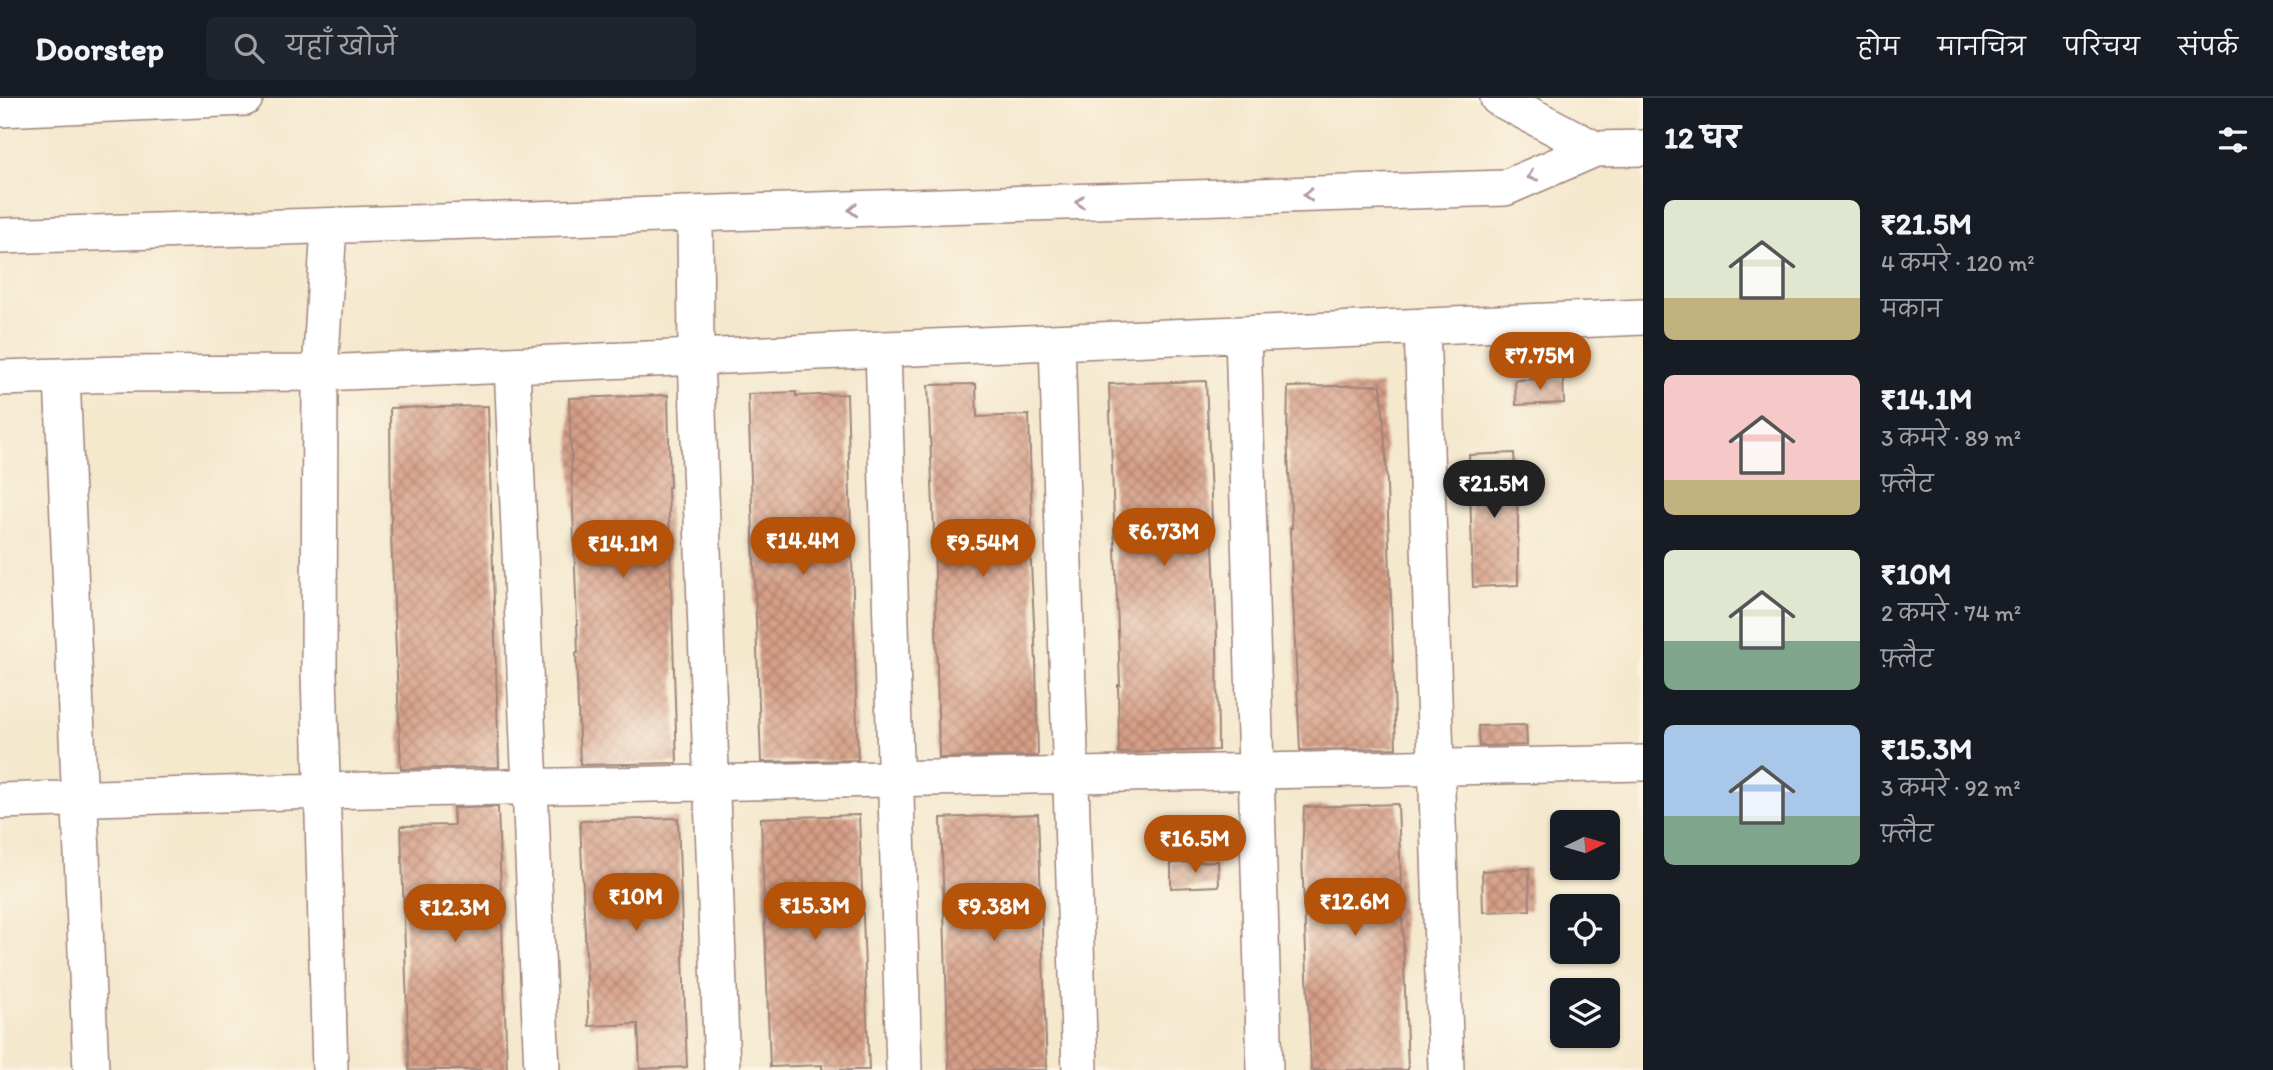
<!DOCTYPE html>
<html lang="hi">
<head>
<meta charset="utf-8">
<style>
	:root { --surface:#171b24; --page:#20242c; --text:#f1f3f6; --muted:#9ea1a6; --line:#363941; --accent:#b45309 }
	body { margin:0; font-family:Itim,"Playpen Sans Deva",sans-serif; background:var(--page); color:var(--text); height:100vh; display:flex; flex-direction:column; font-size:26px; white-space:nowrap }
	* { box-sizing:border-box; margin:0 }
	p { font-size:23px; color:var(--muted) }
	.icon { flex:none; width:38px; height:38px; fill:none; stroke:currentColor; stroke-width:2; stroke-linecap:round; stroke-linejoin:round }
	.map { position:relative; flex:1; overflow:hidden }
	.drawer { display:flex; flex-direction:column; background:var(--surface); width:630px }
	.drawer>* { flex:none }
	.needle { width:46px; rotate:85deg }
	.buttons { position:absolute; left:1550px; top:712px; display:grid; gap:14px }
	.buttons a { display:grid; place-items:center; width:70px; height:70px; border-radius:10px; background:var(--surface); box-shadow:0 2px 5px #0004; font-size:35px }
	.price { position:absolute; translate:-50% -60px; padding:0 16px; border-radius:24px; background:var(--accent); color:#fff; font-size:23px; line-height:46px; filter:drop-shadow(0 2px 4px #0008) }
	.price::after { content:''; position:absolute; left:50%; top:42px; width:21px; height:16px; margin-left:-10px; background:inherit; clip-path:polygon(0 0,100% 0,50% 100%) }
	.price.current { background:#222; color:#fff }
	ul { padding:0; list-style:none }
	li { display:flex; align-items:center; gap:21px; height:175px; padding:0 21px }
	li span { display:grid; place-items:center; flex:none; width:196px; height:140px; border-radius:10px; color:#555 }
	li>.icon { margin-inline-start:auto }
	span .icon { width:84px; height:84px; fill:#fffc; stroke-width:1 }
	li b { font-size:30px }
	h2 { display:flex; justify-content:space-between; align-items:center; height:84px; padding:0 21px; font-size:30px }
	header { display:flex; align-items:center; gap:42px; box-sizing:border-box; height:98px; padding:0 35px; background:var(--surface); border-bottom:2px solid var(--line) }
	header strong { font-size:33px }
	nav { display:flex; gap:38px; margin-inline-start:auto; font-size:24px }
	.search { width:490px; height:63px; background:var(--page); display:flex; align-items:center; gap:18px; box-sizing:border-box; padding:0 24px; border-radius:10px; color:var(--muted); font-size:26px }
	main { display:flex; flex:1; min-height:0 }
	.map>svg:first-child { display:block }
	.building { fill:url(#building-cross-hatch) }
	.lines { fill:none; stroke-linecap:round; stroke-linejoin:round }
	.minor-casing { stroke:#9f847c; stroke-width:38 }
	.minor { stroke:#fff; stroke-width:35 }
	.oneway { stroke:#ae9aa0 }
</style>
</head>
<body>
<header>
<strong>Doorstep</strong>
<div class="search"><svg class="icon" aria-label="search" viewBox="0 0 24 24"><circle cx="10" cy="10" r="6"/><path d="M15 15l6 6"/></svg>यहाँ खोजें</div>
<nav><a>होम</a><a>मानचित्र</a><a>परिचय</a><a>संपर्क</a></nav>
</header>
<main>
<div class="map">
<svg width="1643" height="972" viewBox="0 0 1643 972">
	<defs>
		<pattern id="building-cross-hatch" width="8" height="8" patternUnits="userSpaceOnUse" patternTransform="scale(1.75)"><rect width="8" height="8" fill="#d69f87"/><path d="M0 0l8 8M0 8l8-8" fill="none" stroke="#b0816f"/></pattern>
	</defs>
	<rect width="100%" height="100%" fill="#fcf5e5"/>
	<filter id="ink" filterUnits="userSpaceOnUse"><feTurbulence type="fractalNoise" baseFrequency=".0143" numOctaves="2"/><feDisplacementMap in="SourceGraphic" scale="14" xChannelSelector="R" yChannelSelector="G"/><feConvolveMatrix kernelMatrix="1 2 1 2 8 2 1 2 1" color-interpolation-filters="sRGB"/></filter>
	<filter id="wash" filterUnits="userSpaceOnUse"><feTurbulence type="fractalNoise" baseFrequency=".00686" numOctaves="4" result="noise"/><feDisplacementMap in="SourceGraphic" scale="28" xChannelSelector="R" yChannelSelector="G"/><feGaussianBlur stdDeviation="1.57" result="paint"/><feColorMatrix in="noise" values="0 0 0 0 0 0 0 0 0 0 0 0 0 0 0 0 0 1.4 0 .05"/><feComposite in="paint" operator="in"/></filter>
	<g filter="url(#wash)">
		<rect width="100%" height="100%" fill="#f4e8cd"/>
		<g id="blocks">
			<path class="building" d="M1563,280L1564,305L1516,307L1515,282Z
				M1206,283L1217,539L1218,652L1119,655L1118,587H1120L1109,286Z
				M976,286L977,319L1029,317L1032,425L1030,446L1036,564L1038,658L939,660L934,433L928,287Z
				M1381,287L1386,359L1396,650L1300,652L1292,482L1290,430H1292L1287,339L1288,289Z
				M796,294V298L847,296L858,662L761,664L748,296Z
				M668,297L670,389H668L677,665L580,667L576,555H578L569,300Z
				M488,308L499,669L401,671L391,436L390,310Z
				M1514,355L1518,420V487L1473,489L1469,357Z
				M1526,627L1527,647L1479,648L1478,628Z
				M1398,706L1408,972H1311L1302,759L1304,709Z
				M498,709L507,972H409L401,728L454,727L453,710Z
				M1038,716L1047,972H949L941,720Z
				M859,717L869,972H822V967L770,969L761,720Z
				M678,720L687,969L640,971L638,926L589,928L580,723Z
				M1218,763L1219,788L1171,790V765Z
				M1529,770L1530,812L1483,814L1482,773Z"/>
		</g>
	</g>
	<g filter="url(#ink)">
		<use href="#blocks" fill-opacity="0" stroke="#9f847c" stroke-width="2"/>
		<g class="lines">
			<g class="minor-casing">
				<path id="minor" d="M1498,0L1595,51
					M0,11L245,0
					M695,117L696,259L722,972
					M329,128L320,275L319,574L330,972
					M0,138L1505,90L1595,51L1643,50
					M1422,228L1446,972
					M1243,236L1265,972
					M1057,244L1080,972
					M883,251L904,972
					M512,267L542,972
					M62,278L91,972
					M0,280L120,276L320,275L1643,219
					M0,703L322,693L1643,665"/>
			</g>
			<use href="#minor" class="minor"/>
		</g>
		<defs><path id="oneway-chevron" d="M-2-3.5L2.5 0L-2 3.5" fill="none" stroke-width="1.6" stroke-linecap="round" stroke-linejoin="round" transform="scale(1.75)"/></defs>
		<g class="oneway">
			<use href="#oneway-chevron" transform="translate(1532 78) rotate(156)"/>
			<use href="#oneway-chevron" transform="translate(1308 97) rotate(178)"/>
			<use href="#oneway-chevron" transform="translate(1080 104) rotate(178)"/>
			<use href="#oneway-chevron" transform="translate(853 112) rotate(178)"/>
		</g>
	</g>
</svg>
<div class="buttons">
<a><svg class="needle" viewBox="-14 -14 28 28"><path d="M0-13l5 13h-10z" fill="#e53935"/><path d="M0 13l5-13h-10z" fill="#9ea1a6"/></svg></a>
<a><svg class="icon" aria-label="locate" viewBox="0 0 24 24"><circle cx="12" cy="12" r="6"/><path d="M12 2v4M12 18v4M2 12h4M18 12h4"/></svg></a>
<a><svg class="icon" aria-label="layers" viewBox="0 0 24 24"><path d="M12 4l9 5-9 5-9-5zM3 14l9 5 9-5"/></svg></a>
</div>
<b class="price" style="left:1540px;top:294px">₹7.75M</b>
<b class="price current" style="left:1494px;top:422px">₹21.5M</b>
<b class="price" style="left:1164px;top:470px">₹6.73M</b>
<b class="price" style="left:803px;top:479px">₹14.4M</b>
<b class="price" style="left:983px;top:481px">₹9.54M</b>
<b class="price" style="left:623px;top:482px">₹14.1M</b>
<b class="price" style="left:1195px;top:777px">₹16.5M</b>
<b class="price" style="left:636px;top:835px">₹10M</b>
<b class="price" style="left:1355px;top:840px">₹12.6M</b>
<b class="price" style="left:815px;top:844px">₹15.3M</b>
<b class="price" style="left:994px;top:845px">₹9.38M</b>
<b class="price" style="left:455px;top:846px">₹12.3M</b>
</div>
<section class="drawer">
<h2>12 घर<svg class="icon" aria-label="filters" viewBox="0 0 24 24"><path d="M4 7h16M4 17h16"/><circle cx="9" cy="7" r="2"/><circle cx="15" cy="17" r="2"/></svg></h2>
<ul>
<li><span style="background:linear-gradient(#dfe7d0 70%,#c2b280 0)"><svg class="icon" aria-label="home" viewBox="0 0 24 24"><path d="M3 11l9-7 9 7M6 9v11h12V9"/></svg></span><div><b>₹21.5M</b><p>4 कमरे · 120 m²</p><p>मकान</p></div></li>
<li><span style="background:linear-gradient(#f6c9c9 75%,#c2b280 0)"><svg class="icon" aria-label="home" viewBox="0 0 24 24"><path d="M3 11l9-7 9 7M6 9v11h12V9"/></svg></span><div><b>₹14.1M</b><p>3 कमरे · 89 m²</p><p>फ़्लैट</p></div></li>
<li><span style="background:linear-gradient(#dfe7d0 65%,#7fa58c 0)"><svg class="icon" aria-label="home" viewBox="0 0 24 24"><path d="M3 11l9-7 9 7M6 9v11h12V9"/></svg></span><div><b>₹10M</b><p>2 कमरे · 74 m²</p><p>फ़्लैट</p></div></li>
<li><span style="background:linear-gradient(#a9c7e8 65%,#7fa58c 0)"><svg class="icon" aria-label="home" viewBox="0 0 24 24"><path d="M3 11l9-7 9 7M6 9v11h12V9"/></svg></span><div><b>₹15.3M</b><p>3 कमरे · 92 m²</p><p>फ़्लैट</p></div></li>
</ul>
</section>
</main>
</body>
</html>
